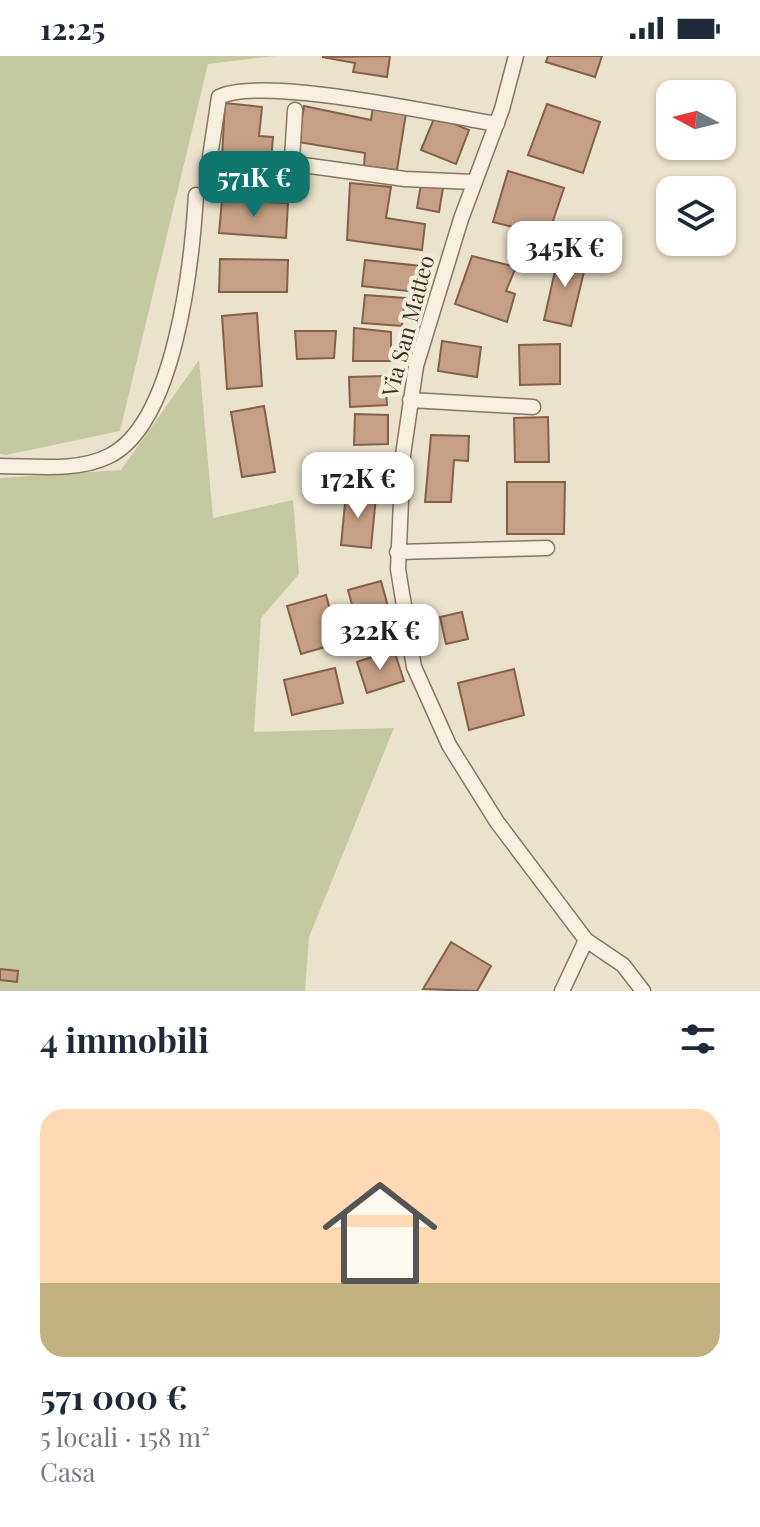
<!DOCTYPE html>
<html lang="it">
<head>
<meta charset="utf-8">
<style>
	:root { --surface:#fff; --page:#f2f2f3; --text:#1f2937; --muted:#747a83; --line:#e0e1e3; --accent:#0f766e }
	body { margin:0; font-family:"Playfair Display",serif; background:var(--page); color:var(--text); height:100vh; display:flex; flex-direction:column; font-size:30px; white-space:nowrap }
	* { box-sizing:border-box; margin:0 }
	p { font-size:26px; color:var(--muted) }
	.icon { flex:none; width:44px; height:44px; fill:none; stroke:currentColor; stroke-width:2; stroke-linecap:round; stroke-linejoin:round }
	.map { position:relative; height:935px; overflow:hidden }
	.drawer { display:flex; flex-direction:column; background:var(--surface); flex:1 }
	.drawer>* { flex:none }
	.needle { width:52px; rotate:277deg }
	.fabs { position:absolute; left:656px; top:24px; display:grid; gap:16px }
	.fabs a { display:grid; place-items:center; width:80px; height:80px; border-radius:16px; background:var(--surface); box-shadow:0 2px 6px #0004; font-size:40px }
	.price { position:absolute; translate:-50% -68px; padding:0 18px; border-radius:16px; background:#fff; color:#222; font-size:26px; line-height:52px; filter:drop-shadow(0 2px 4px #0008) }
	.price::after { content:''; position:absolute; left:50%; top:48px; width:24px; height:18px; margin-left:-12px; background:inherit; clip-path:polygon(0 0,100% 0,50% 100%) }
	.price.on { background:var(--accent); color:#fff }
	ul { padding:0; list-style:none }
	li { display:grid; align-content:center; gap:16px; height:424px; padding:0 40px }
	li+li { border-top:2px solid var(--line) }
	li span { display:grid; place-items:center; height:248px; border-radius:24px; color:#555 }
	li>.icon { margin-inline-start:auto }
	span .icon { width:144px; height:144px; fill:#fffc; stroke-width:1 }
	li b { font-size:34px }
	h2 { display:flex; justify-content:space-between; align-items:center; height:96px; padding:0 40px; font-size:34px }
	.status { display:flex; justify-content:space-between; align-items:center; height:56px; padding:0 40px; background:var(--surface); direction:ltr }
	.status svg { height:22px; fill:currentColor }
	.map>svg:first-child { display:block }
	.green { fill:#c5c9a1 }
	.building { fill:#c6a086; stroke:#846049; stroke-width:2 }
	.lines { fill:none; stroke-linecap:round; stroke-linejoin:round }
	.street-casing { stroke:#877561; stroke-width:17 }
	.street { stroke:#f7efdf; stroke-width:14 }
	.labels { text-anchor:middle; stroke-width:8; stroke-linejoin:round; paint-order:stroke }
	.street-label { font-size:22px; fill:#3a2e23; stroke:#f3ecdb }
</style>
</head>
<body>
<div class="status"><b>12:25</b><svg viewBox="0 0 49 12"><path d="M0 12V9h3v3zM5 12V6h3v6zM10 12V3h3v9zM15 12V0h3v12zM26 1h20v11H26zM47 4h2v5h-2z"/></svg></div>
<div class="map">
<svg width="760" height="935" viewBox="0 0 760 935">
	<rect width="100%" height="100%" fill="#ebe2cc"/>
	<path class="green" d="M0,0H276L208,8L120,375L6,399L0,398Z
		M199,304L213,462L293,444L299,518L261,562L254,676L394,672L309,881L305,935H0V422L121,414Z"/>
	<path class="building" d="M390,0L387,21L353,16L355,7L322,1Z
		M548,0H602L595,21L546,6Z
		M225,47L262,51L259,80L273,81L271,106L222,101Z
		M547,48L600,66L583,117L528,99Z
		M304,50L371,64L373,50L406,57L397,114L364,110L365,97L298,86Z
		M435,60L469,74L456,108L421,94Z
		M508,115L564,132L548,180L493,166Z
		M350,127L391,131L386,162L425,168L422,194L347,184Z
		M421,128L443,132L439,156L417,152Z
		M222,144L288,147L286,182L219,177Z
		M559,197L587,203L571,270L544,264Z
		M472,200L516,211L506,235L515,238L507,266L455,248Z
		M220,203L288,204L287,236H219Z
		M365,204L421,210L417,236L362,230Z
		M365,239L405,242L402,270L362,267Z
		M257,257L262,330L227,333L222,260Z
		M354,272L391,276V305H353Z
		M295,275H336L334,302L297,303Z
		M442,285L481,291L477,321L438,315Z
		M560,288V328L520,329L519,289Z
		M385,320L387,349L350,351L349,321Z
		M264,350L275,416L242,421L231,356Z
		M355,358L388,359V388L354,389Z
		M548,361L549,406H515L514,362Z
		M431,379L469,380L468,405L454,404L451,446H425Z
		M351,397H388V424L351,425Z
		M507,426H565L564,478H507Z
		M346,437L376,440L371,492L341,489Z
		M381,525L395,576L362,585L348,534Z
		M326,539L339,587L301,598L287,550Z
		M462,556L468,583L446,588L440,561Z
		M394,594L404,625L367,637L357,606Z
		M335,612L343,647L292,659L284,624Z
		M514,613L524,659L469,674L458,627Z
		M451,886L491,910L477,935L423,933Z
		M0,913L18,915L17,926L0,924Z"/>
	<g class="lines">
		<g class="street-casing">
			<path id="street" d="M516,0L502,53L461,163L416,310L403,399L398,513L414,611L449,689L497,766L586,884L562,935
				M295,54L292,103L303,109L405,123L474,126
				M210,101L219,41C261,19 442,59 497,68
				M410,344L533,351
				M0,410C35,410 77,416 109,400C176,367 192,205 196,139
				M397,496L547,492
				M586,884L623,909L643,935"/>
		</g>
		<use href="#street" class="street"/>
	</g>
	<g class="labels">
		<g class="street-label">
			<text transform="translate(408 270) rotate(-75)" y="8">Via San Matteo</text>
		</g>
	</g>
</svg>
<div class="fabs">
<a><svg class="needle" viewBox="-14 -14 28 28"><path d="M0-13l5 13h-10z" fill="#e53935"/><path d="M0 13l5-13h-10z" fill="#747a83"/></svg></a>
<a><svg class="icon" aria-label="layers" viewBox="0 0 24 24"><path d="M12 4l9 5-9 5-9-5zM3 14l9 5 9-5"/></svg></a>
</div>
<b class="price on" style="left:254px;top:163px">571K €</b>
<b class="price" style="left:565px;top:233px">345K €</b>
<b class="price" style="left:358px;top:464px">172K €</b>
<b class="price" style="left:380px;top:616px">322K €</b>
</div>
<section class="drawer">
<h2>4 immobili<svg class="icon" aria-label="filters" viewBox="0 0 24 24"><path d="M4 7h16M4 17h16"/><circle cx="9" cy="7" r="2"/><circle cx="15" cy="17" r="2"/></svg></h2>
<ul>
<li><span style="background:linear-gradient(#ffd9b3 70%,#c2b280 0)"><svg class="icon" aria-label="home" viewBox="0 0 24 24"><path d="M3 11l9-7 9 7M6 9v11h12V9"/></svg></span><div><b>571 000 €</b><p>5 locali · 158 m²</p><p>Casa</p></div></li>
</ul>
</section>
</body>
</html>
